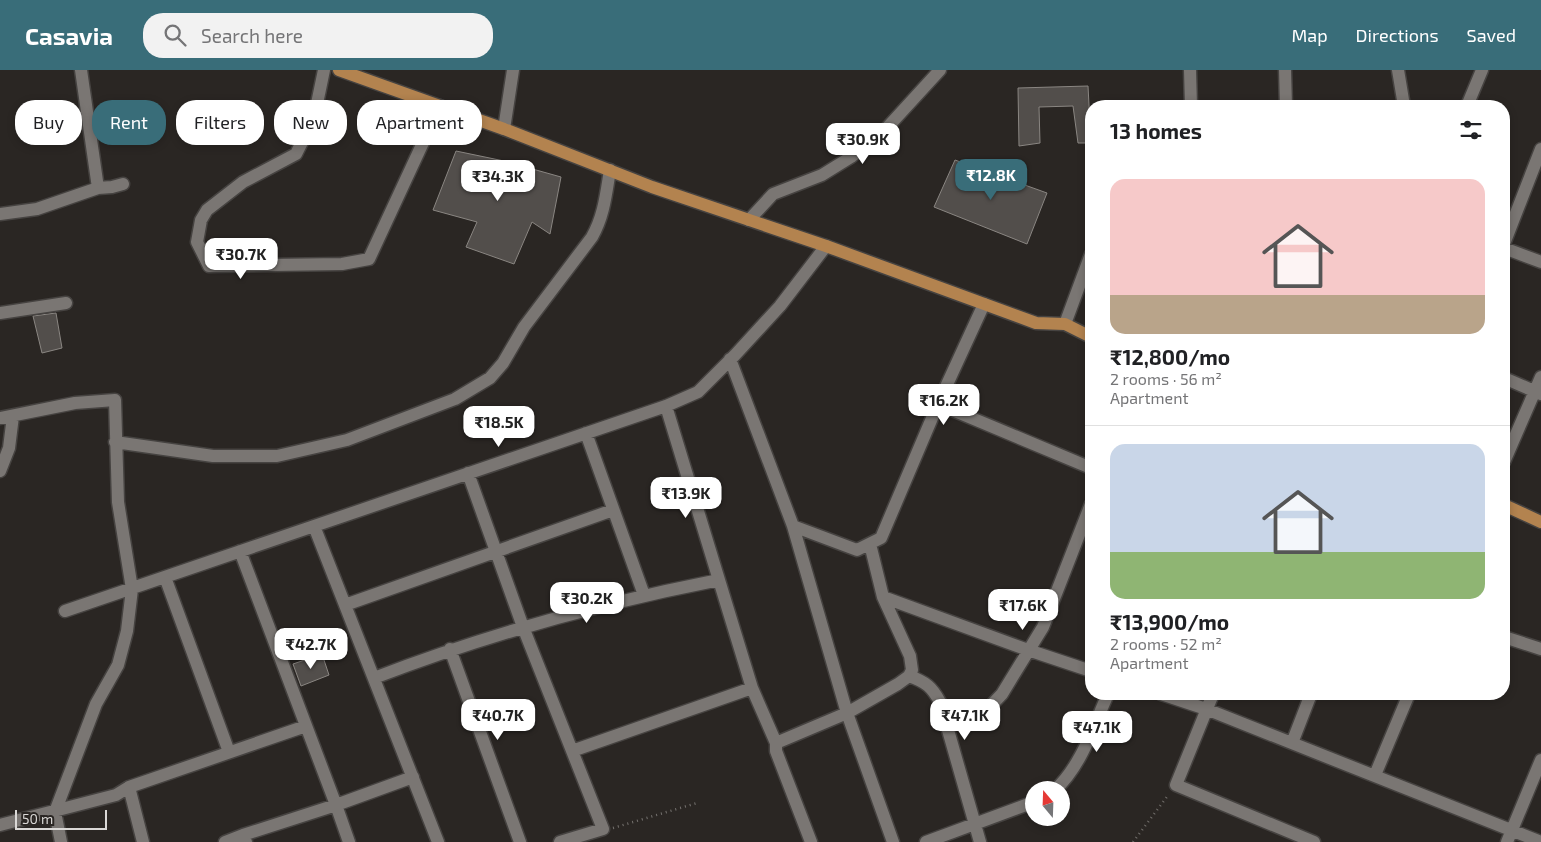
<!DOCTYPE html>
<html lang="en">
<head>
<meta charset="utf-8">
<style>
	:root { --surface:#fff; --page:#f2f2f2; --text:#202124; --muted:#757577; --line:#e0e0e0; --accent:#396d79 }
	body { margin:0; font-family:"Exo 2",sans-serif; background:var(--page); color:var(--text); height:100vh; display:flex; flex-direction:column; font-size:19px; white-space:nowrap }
	* { box-sizing:border-box; margin:0 }
	p { font-size:16px; color:var(--muted) }
	.icon { flex:none; width:28px; height:28px; fill:none; stroke:currentColor; stroke-width:2; stroke-linecap:round; stroke-linejoin:round }
	.map { position:relative; flex:1; overflow:hidden }
	.sheet { position:absolute; left:1085px; top:30px; width:425px; height:600px; display:flex; flex-direction:column; background:var(--surface); border-radius:20px; box-shadow:0 2px 8px #0003 }
	.sheet>* { flex:none }
	.top-card { position:absolute; left:15px; top:30px; width:475px; height:45px; display:flex; gap:10px }
	.needle { width:32px; rotate:341deg }
	.controls { position:absolute; left:1025px; top:711px; display:grid; gap:10px }
	.controls a { display:grid; place-items:center; width:45px; height:45px; border-radius:50%; background:var(--surface); box-shadow:0 2px 8px #0003; font-size:25px }
	.scale { position:absolute; left:15px; bottom:12px; width:92px; box-sizing:border-box; padding-left:5px; border:2px solid #dad8d6; border-top:0; font-size:14px; line-height:18px; white-space:nowrap; color:#dad8d6; -webkit-text-stroke:4px #2a2623; paint-order:stroke }
	.price { position:absolute; translate:-50% -42px; padding:0 11px; border-radius:10px; background:#fff; color:#222; font-size:16px; line-height:32px; filter:drop-shadow(0 1px 2px #0008) }
	.price::after { content:''; position:absolute; left:50%; top:30px; width:15px; height:11px; margin-left:-8px; background:inherit; clip-path:polygon(0 0,100% 0,50% 100%) }
	.price.on { background:var(--accent); color:#fff }
	ul { padding:0; list-style:none }
	li { display:grid; align-content:center; gap:10px; height:265px; padding:0 25px }
	li+li { border-top:1px solid var(--line) }
	li span { display:grid; place-items:center; height:155px; border-radius:15px; color:#555 }
	li>.icon { margin-inline-start:auto }
	span .icon { width:90px; height:90px; fill:#fffc; stroke-width:1 }
	li b { font-size:21px }
	h2 { display:flex; justify-content:space-between; align-items:center; height:60px; padding:0 25px; font-size:21px }
	.chip { padding:0 18px; border-radius:20px; background:var(--surface); box-shadow:0 2px 8px #0003; font-size:18px; line-height:45px }
	.chip.on { background:var(--accent); color:#fff }
	header { display:flex; align-items:center; gap:30px; box-sizing:border-box; height:70px; padding:0 25px; background:var(--accent); color:#fff }
	header strong { font-size:24px }
	nav { display:flex; gap:28px; margin-inline-start:auto; font-size:18px }
	.search { width:350px; height:45px; background:var(--page); display:flex; align-items:center; gap:12px; box-sizing:border-box; padding:0 18px; border-radius:20px; color:var(--muted); font-size:19px }
	.map>svg:first-child { display:block }
	.building { fill:#524e4b; stroke:#8a8682 }
	.lines { fill:none; stroke-linecap:round; stroke-linejoin:round }
	.minor-casing { stroke:#464341; stroke-width:15 }
	.primary-casing { stroke:#464341; stroke-width:15 }
	.path { stroke:#767370; stroke-width:2.5; stroke-dasharray:1 4; stroke-linecap:butt }
	.minor { stroke:#7a7673; stroke-width:12 }
	.primary { stroke:#b3834f; stroke-width:12 }
</style>
</head>
<body>
<header>
<strong>Casavia</strong>
<div class="search"><svg class="icon" aria-label="search" viewBox="0 0 24 24"><circle cx="10" cy="10" r="6"/><path d="M15 15l6 6"/></svg>Search here</div>
<nav><a>Map</a><a>Directions</a><a>Saved</a></nav>
</header>
<div class="map">
<svg width="1541" height="772" viewBox="0 0 1541 772">
	<rect width="100%" height="100%" fill="#2a2623"/>
	<path class="building" d="M1088,16L1091,73H1078L1073,36L1039,37L1040,73L1019,76L1018,18Z
		M456,81L504,91L561,107L550,164L532,152L514,194L466,177L477,152L433,140Z
		M955,90L1047,123L1027,174L934,137Z
		M56,243L62,278L42,283L33,246Z
		M322,584L329,605L301,616L293,594Z"/>
	<g class="lines">
		<g class="minor-casing">
			<path id="minor" d="M324,0L314,48L296,84L243,112L207,140L201,150L197,172L209,196L342,194L369,189L440,36
				M1190,0L1191,36
				M1285,0L1286,36
				M1398,0L1404,36
				M1467,36L1482,0
				M504,59L513,0
				M98,118L112,117L123,114
				M0,144L37,139L98,118L81,0
				M749,150L773,124L822,105L851,87L885,60L940,0
				M1504,174L1541,79
				M1504,178L1541,192
				M0,243L66,233
				M1065,254L1091,184
				M730,289L793,456L857,480L881,468L938,334L984,234
				M1504,308L1541,324
				M938,334L1091,398
				M0,348L75,333L115,330L118,432L132,519L127,561L118,595L96,634L55,742L61,772
				M586,363L644,525
				M115,372L213,386H277L347,370L455,329L490,308L503,293L524,257L592,167C604,146 606,124 610,100
				M1504,392L1541,307
				M0,401L9,378L13,346
				M468,403L523,557L603,759L560,772
				M314,456L438,772
				M793,456L847,643L893,772
				M240,481L336,735L413,707
				M165,507L229,682
				M883,527L1028,580L1091,601
				M345,535L613,440
				M65,541L666,336L698,322L735,285L780,236L826,176
				M1504,567L1541,579
				M450,579L520,772
				M909,606C926,612 932,617 940,632L980,772
				M374,608C486,565 601,533 719,510L666,336
				M752,618L776,673V681L811,772
				M1161,624L1206,639L1541,772
				M1213,624L1176,715L1314,772
				M945,648L973,647L984,643L1002,624L1043,557L1091,434
				M776,673L847,643L898,614L909,606L912,600L910,586L883,527L870,474
				M1292,673L1311,624
				M572,681L752,618L719,510
				M1375,705L1409,624
				M1055,720C1082,695 1093,657 1108,624
				M0,755L116,725L129,717
				M143,772L129,717L306,656
				M225,772L243,765
				M246,772L243,765L336,735L349,772
				M926,772L1034,732
				M1507,772L1541,690"/>
		</g>
		<g class="primary-casing">
			<path id="primary" d="M339,0L504,59L652,117L826,176L1036,253L1065,254L1091,267
				M1504,435L1541,452"/>
		</g>
		<path class="path" d="M613,758L697,733
			M1133,772L1169,724"/>
		<use href="#minor" class="minor"/>
		<use href="#primary" class="primary"/>
	</g>
</svg>
<div class="controls">
<a><svg class="needle" viewBox="-14 -14 28 28"><path d="M0-13l5 13h-10z" fill="#e53935"/><path d="M0 13l5-13h-10z" fill="#757577"/></svg></a>
</div>
<div class="scale">50 m</div>
<b class="price" style="left:863px;top:95px">₹30.9K</b>
<b class="price on" style="left:991px;top:131px">₹12.8K</b>
<b class="price" style="left:498px;top:132px">₹34.3K</b>
<b class="price" style="left:241px;top:210px">₹30.7K</b>
<b class="price" style="left:944px;top:356px">₹16.2K</b>
<b class="price" style="left:499px;top:378px">₹18.5K</b>
<b class="price" style="left:686px;top:449px">₹13.9K</b>
<b class="price" style="left:587px;top:554px">₹30.2K</b>
<b class="price" style="left:1023px;top:561px">₹17.6K</b>
<b class="price" style="left:311px;top:600px">₹42.7K</b>
<b class="price" style="left:498px;top:671px">₹40.7K</b>
<b class="price" style="left:965px;top:671px">₹47.1K</b>
<b class="price" style="left:1097px;top:683px">₹47.1K</b>
<div class="top-card">
<a class="chip">Buy</a>
<a class="chip on">Rent</a>
<a class="chip">Filters</a>
<a class="chip">New</a>
<a class="chip">Apartment</a>
</div>
<section class="sheet">
<h2>13 homes<svg class="icon" aria-label="filters" viewBox="0 0 24 24"><path d="M4 7h16M4 17h16"/><circle cx="9" cy="7" r="2"/><circle cx="15" cy="17" r="2"/></svg></h2>
<ul>
<li><span style="background:linear-gradient(#f6c9c9 75%,#b9a48a 0)"><svg class="icon" aria-label="home" viewBox="0 0 24 24"><path d="M3 11l9-7 9 7M6 9v11h12V9"/></svg></span><div><b>₹12,800/mo</b><p>2 rooms · 56 m²</p><p>Apartment</p></div></li>
<li><span style="background:linear-gradient(#c9d6e8 70%,#8fb573 0)"><svg class="icon" aria-label="home" viewBox="0 0 24 24"><path d="M3 11l9-7 9 7M6 9v11h12V9"/></svg></span><div><b>₹13,900/mo</b><p>2 rooms · 52 m²</p><p>Apartment</p></div></li>
</ul>
</section>
</div>
</body>
</html>
